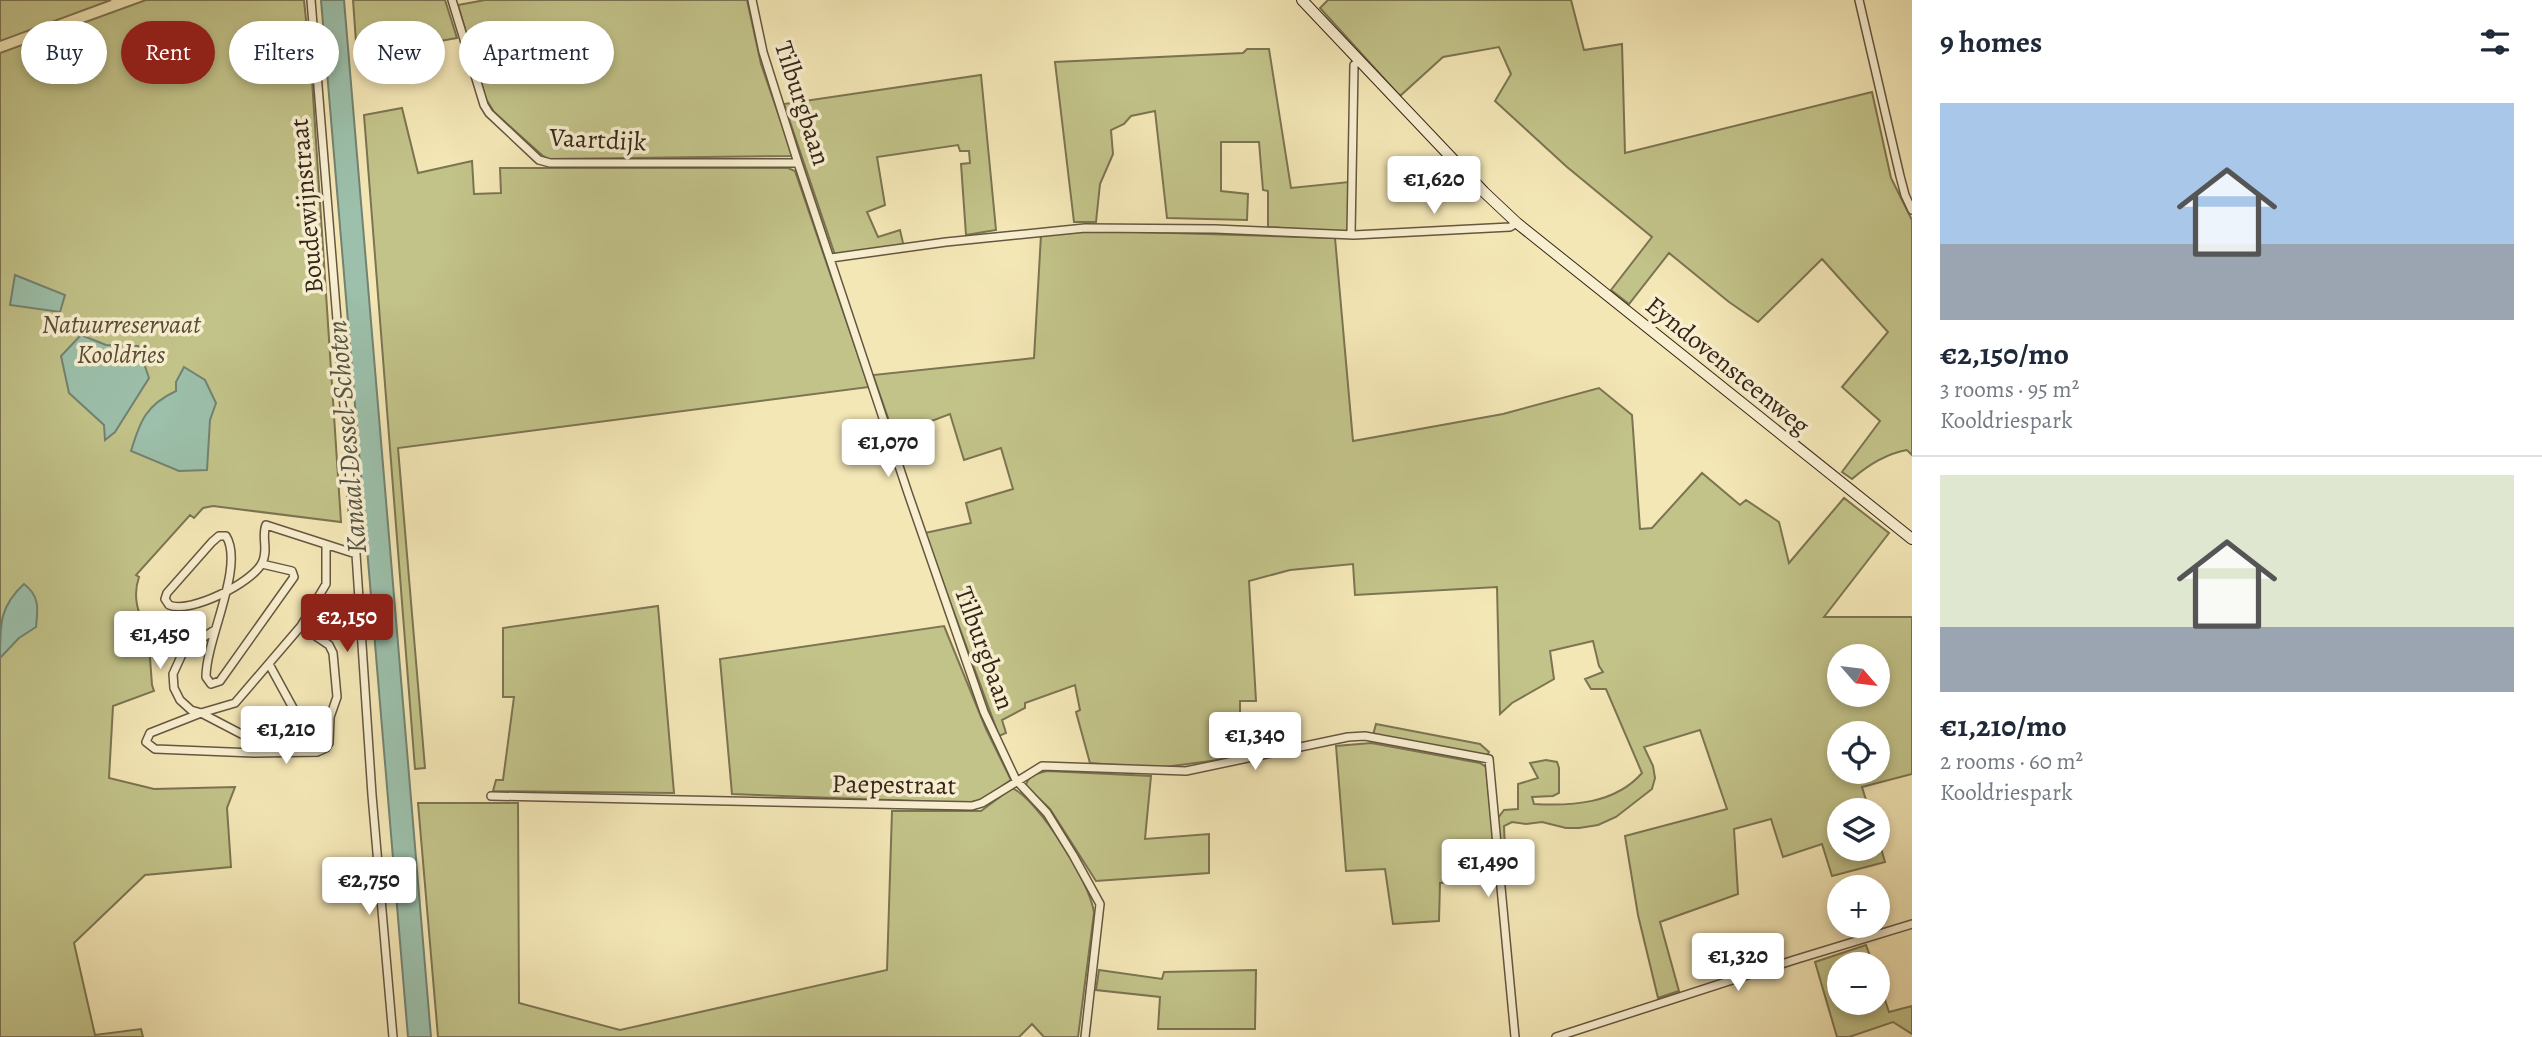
<!DOCTYPE html>
<html lang="en">
<head>
<meta charset="utf-8">
<style>
	:root { --surface:#fff; --page:#f2f2f3; --text:#1f2937; --muted:#747a83; --line:#e0e1e3; --accent:#8f2418 }
	body { margin:0; font-family:Alegreya,serif; background:var(--page); color:var(--text); height:100vh; display:flex; flex-direction:column; font-size:26px; white-space:nowrap }
	* { box-sizing:border-box; margin:0 }
	p { font-size:23px; color:var(--muted) }
	.icon { flex:none; width:38px; height:38px; fill:none; stroke:currentColor; stroke-width:2; stroke-linecap:round; stroke-linejoin:round }
	.map { position:relative; flex:1; overflow:hidden }
	.side { display:flex; flex-direction:column; background:var(--surface); width:630px }
	.side>* { flex:none }
	.top-card { position:absolute; left:21px; top:21px; width:665px; height:63px; display:flex; gap:14px }
	.needle { width:46px; rotate:118deg }
	.fabs { position:absolute; left:1827px; top:644px; display:grid; gap:14px }
	.fabs a { display:grid; place-items:center; width:63px; height:63px; border-radius:50%; background:var(--surface); box-shadow:0 4px 10px #0003; font-size:35px }
	.price { position:absolute; translate:-50% -60px; padding:0 16px; border-radius:7px; background:#fff; color:#222; font-size:23px; line-height:46px; filter:drop-shadow(0 2px 4px #0008) }
	.price::after { content:''; position:absolute; left:50%; top:42px; width:21px; height:16px; margin-left:-10px; background:inherit; clip-path:polygon(0 0,100% 0,50% 100%) }
	.price.selected { background:var(--accent); color:#fff }
	ul { padding:0; list-style:none }
	li { display:grid; align-content:center; gap:14px; height:371px; padding:0 28px }
	li+li { border-top:2px solid var(--line) }
	li span { display:grid; place-items:center; height:217px; border-radius:0px; color:#555 }
	li>.icon { margin-inline-start:auto }
	span .icon { width:126px; height:126px; fill:#fffc; stroke-width:1 }
	li b { font-size:30px }
	h2 { display:flex; justify-content:space-between; align-items:center; height:84px; padding:0 28px; font-size:30px }
	.tag { padding:0 24px; border-radius:32px; background:var(--surface); box-shadow:0 4px 10px #0003; font-size:24px; line-height:63px }
	.tag.selected { background:var(--accent); color:#fff }
	main { display:flex; flex:1; min-height:0 }
	.map>svg:first-child { display:block }
	.green { fill:#c2c389; stroke:#7c7452; stroke-width:2; fill-rule:evenodd }
	.water { fill:#9cc0ab; stroke:#738271; stroke-width:2 }
	.lines { fill:none; stroke-linecap:round; stroke-linejoin:round }
	.street-casing { stroke:#665641; stroke-width:10 }
	.secondary-casing { stroke:#36251a; stroke-width:12 }
	.street { stroke:#f8efd0; stroke-width:7 }
	.secondary { stroke:#f8efd0; stroke-width:10 }
	.labels { text-anchor:middle; stroke-width:7; stroke-linejoin:round; paint-order:stroke }
	.street-label { font-size:26px; fill:#36251a; stroke:#f8efd0 }
	.park-label { font-size:26px; font-style:italic; fill:#594c36; stroke:#f8efd0 }
	.water-label { font-size:28px; font-style:italic; fill:#555446; stroke:#f8efd0 }
</style>
</head>
<body>
<main>
<div class="map">
<svg width="1912" height="1037" viewBox="0 0 1912 1037">
	<rect width="100%" height="100%" fill="#f4e7b6"/>
	<filter id="stains"><feTurbulence type="fractalNoise" baseFrequency=".00286" numOctaves="4"/><feColorMatrix values="0 0 0 0 .2 0 0 0 0 .09 0 0 0 0 .02 0 0 0 .5 -.17"/></filter>
	<radialGradient id="worn" r=".72"><stop offset=".6" stop-color="#630" stop-opacity="0"/><stop offset="1" stop-color="#630" stop-opacity=".3"/></radialGradient>
	<path class="green" d="M0,0H111L0,41Z
		M146,0H304L312,80L341,522L213,506L203,508L194,518L190,515L136,575L139,577C133,594 136,618 151,630L148,631L152,685L154,691L113,706L109,778L154,789L235,787L227,808L231,867L145,875L74,943L95,1035L141,1029L143,1037H0V53Z
		M353,0H445L457,38L357,56Z
		M485,0H747L761,64L791,151V156L549,159L543,156L494,112L486,99L458,5Z
		M1328,0H1571L1584,50L1622,44L1625,153L1872,92L1891,178L1912,220V455L1907,450C1885,454 1868,465 1852,479L1842,472L1880,421L1842,387L1888,332L1822,259L1758,322L1729,302L1669,253L1629,304L1611,290L1652,237L1567,167L1495,101L1511,74L1499,47L1443,57L1400,96L1320,8Z
		M1247,49H1269L1291,188L1349,182L1348,229L1344,232L1268,227V191L1263,190L1259,142H1221V191L1248,194L1247,220L1167,218L1155,111L1131,116L1124,124L1111,130L1113,154L1100,184L1096,222H1074L1055,62L1243,53Z
		M981,75L996,230L966,235L961,164L970,163L969,151H960L958,145L877,157L885,205L867,212L878,237L900,230L903,243L900,245L835,255L784,104Z
		M402,108L418,173L472,161L474,194L501,193L500,168H788L795,171L869,387L398,448L425,768L415,769L364,115Z
		M1073,230L1335,238L1353,441L1503,414L1599,388L1632,415L1640,529L1652,528L1702,473L1740,505L1746,500L1779,522L1789,563L1844,498L1889,533L1824,617H1912V774L1862,787L1869,810H1839V849H1878V838L1885,862L1832,876L1822,844L1783,857L1771,819L1734,829L1738,894L1660,922L1679,991L1658,998L1638,915L1625,836L1727,809L1700,730L1644,747L1653,766L1655,778L1652,789L1616,817L1598,825L1579,828H1566L1542,822L1526,824L1512,822L1504,826L1506,876L1503,877L1498,818L1504,810L1518,809V784L1538,778L1530,763L1546,760L1557,762L1559,768V793L1553,796L1532,797L1534,804C1572,806 1615,804 1642,773L1606,689H1591L1585,679L1603,672L1599,666L1593,641L1550,651L1554,679L1512,703L1500,714L1497,587L1355,595L1353,564L1290,570L1249,581L1256,701H1240V714L1225,715L1226,759L1157,768L1090,763L1076,712L1080,710L1075,685L1025,703V708L1002,720L1006,733L999,736L925,533L971,523L966,503L1013,489L1001,448L964,460L950,414L894,435L873,375L1034,358L1041,235ZM1839,656H1878V695H1839ZM1839,733H1878V772H1839Z
		M658,606L674,793L493,791L496,780H503L514,697H503V628Z
		M944,626L986,729L1011,780L982,800L967,803L732,794L720,659Z
		M1376,724L1480,744L1489,752L1487,756L1373,735Z
		M1371,743L1480,763L1486,767L1497,878L1440,883L1439,921L1393,924L1385,869L1346,871L1336,746Z
		M1047,771L1151,776L1145,839L1209,834V873L1096,881L1050,809L1026,786C1027,775 1038,773 1047,771Z
		M1012,788C1039,800 1091,884 1094,913L1078,1037H1044L1032,1024L1019,1037H438L418,803H518L519,1003L620,1030L887,970L892,811H981Z
		M1866,945L1873,964H1839V1003H1878V979L1889,1012L1912,1006V1034L1893,1022L1849,1037H1837L1815,962Z
		M1099,970L1162,979L1164,972L1256,970L1255,1029H1158L1160,997L1096,990Z"/>
	<path class="water" d="M321,0H344L431,1037H408Z
		M15,275L65,295L60,312L10,305Z
		M81,335L106,345L138,346L149,378L115,432L105,440L104,425L69,393L61,356Z
		M184,367L205,380L216,403L210,420L207,470L179,471L131,451C140,421 146,405 176,391V382Z
		M24,584C40,596 38,609 36,627L19,638L0,658C0,623 0,606 24,584Z"/>
	<g class="lines">
		<g class="street-casing">
			<path id="street" d="M311,0L356,554L372,795L393,1037
				M452,0L484,105L489,113L539,160L550,163H798
				M752,0L763,52L798,163L908,493L984,712L1016,780L1047,813L1073,855L1100,904L1085,1037
				M1859,0L1900,176L1905,195L1912,210
				M1351,234L1354,65L1359,61
				M831,258L946,242L1085,228L1215,229L1354,235L1510,227L1517,223
				M262,564L292,571L294,577L220,681L211,684L206,677C206,639 245,566 226,536H219L212,542L167,593L165,599L169,605C190,614 252,583 262,563C269,550 261,537 266,525L356,554
				M301,626L235,703L201,713L150,733L146,742L155,749L254,753L317,752L326,748L329,743L330,717L337,697L333,653L329,645L301,626L326,584V545
				M213,631L184,650L173,674L174,688L180,700L191,710L201,713L249,738L254,753
				M269,664L317,752
				M491,796L972,806L982,803L1042,766L1186,771L1348,737L1365,736L1489,759L1515,1037
				M1556,1037L1794,960L1912,924"/>
		</g>
		<g class="secondary-casing">
			<path id="secondary" d="M1302,0L1484,192L1517,223L1912,539"/>
		</g>
		<use href="#street" class="street"/>
		<use href="#secondary" class="secondary"/>
	</g>
	<g class="labels">
		<g class="street-label">
			<text transform="translate(803 103) rotate(72)" y="9">Tilburgbaan</text>
			<text transform="translate(598 139) rotate(3)" y="9">Vaartdijk</text>
			<text transform="translate(306 206) rotate(-95)" y="9">Boudewijnstraat</text>
			<text transform="translate(1728 365) rotate(39)" y="9">Eyndovensteenweg</text>
			<text transform="translate(985 648) rotate(70)" y="9">Tilburgbaan</text>
			<text transform="translate(894 784) rotate(1)" y="9">Paepestraat</text>
		</g>
		<g class="park-label">
			<text x="121" y="333">Natuurreservaat<tspan x="121" dy="30">Kooldries</tspan></text>
		</g>
		<g class="water-label">
			<text transform="translate(346 437) rotate(-95)" y="10">Kanaal Dessel-Schoten</text>
		</g>
	</g>
	<rect width="100%" height="100%" filter="url(#stains)"/>
	<rect width="100%" height="100%" fill="url(#worn)"/>
</svg>
<div class="fabs">
<a><svg class="needle" viewBox="-14 -14 28 28"><path d="M0-13l5 13h-10z" fill="#e53935"/><path d="M0 13l5-13h-10z" fill="#747a83"/></svg></a>
<a><svg class="icon" aria-label="locate" viewBox="0 0 24 24"><circle cx="12" cy="12" r="6"/><path d="M12 2v4M12 18v4M2 12h4M18 12h4"/></svg></a>
<a><svg class="icon" aria-label="layers" viewBox="0 0 24 24"><path d="M12 4l9 5-9 5-9-5zM3 14l9 5 9-5"/></svg></a>
<a>+</a>
<a>−</a>
</div>
<b class="price" style="left:1434px;top:216px">€1,620</b>
<b class="price" style="left:888px;top:479px">€1,070</b>
<b class="price selected" style="left:347px;top:654px">€2,150</b>
<b class="price" style="left:160px;top:671px">€1,450</b>
<b class="price" style="left:286px;top:766px">€1,210</b>
<b class="price" style="left:1255px;top:772px">€1,340</b>
<b class="price" style="left:1488px;top:899px">€1,490</b>
<b class="price" style="left:369px;top:917px">€2,750</b>
<b class="price" style="left:1738px;top:993px">€1,320</b>
<div class="top-card">
<a class="tag">Buy</a>
<a class="tag selected">Rent</a>
<a class="tag">Filters</a>
<a class="tag">New</a>
<a class="tag">Apartment</a>
</div>
</div>
<section class="side">
<h2>9 homes<svg class="icon" aria-label="filters" viewBox="0 0 24 24"><path d="M4 7h16M4 17h16"/><circle cx="9" cy="7" r="2"/><circle cx="15" cy="17" r="2"/></svg></h2>
<ul>
<li><span style="background:linear-gradient(#a9c7e8 65%,#9aa5b1 0)"><svg class="icon" aria-label="home" viewBox="0 0 24 24"><path d="M3 11l9-7 9 7M6 9v11h12V9"/></svg></span><div><b>€2,150/mo</b><p>3 rooms · 95 m²</p><p>Kooldriespark</p></div></li>
<li><span style="background:linear-gradient(#dfe7d0 70%,#9aa5b1 0)"><svg class="icon" aria-label="home" viewBox="0 0 24 24"><path d="M3 11l9-7 9 7M6 9v11h12V9"/></svg></span><div><b>€1,210/mo</b><p>2 rooms · 60 m²</p><p>Kooldriespark</p></div></li>
</ul>
</section>
</main>
</body>
</html>
